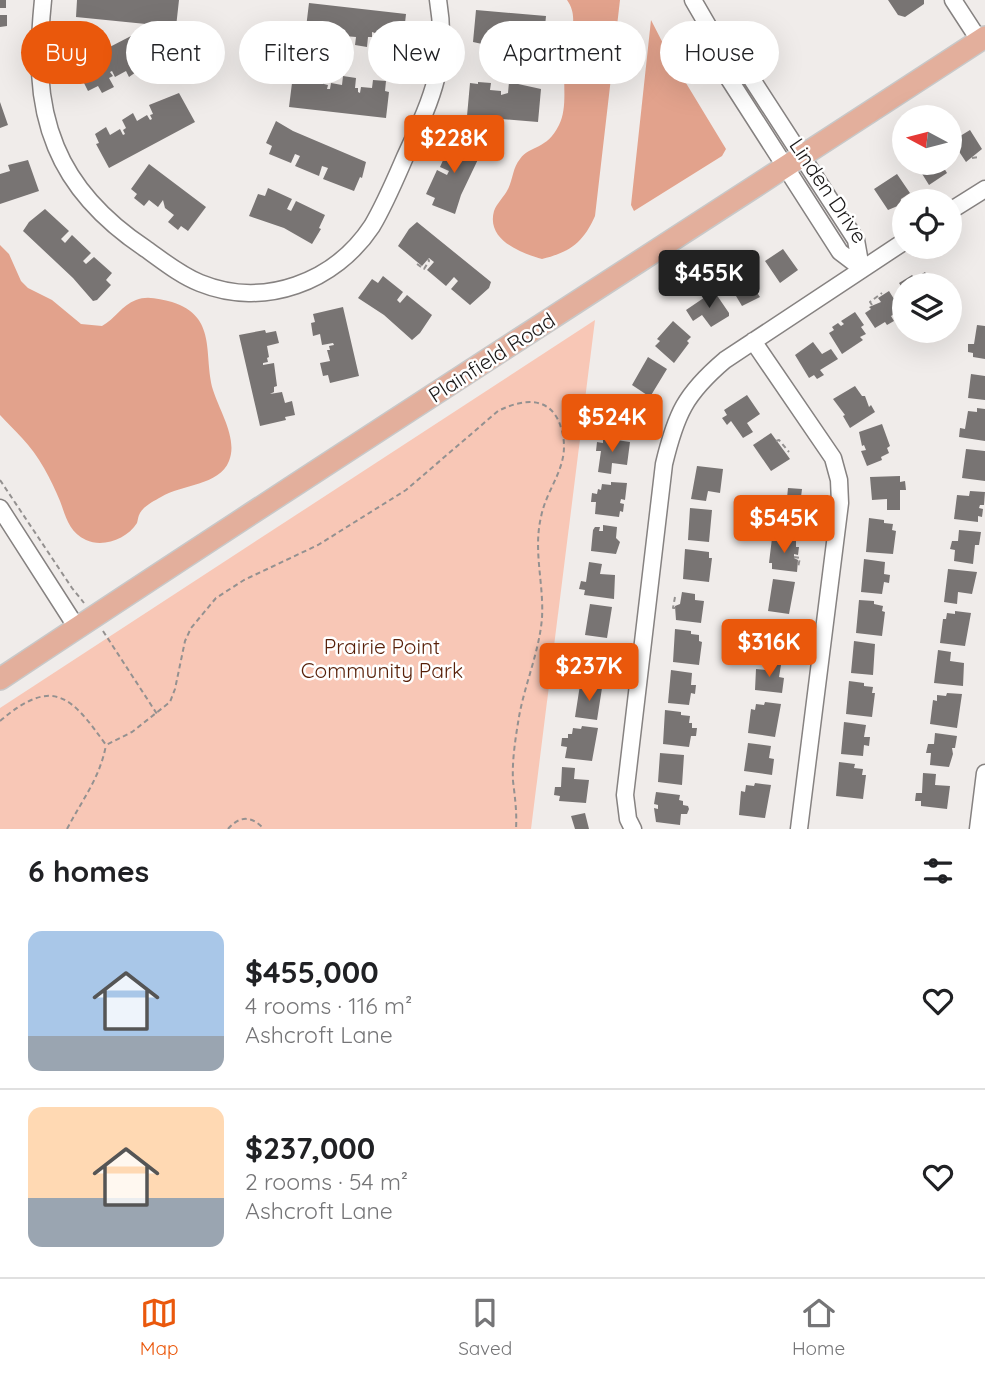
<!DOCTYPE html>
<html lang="en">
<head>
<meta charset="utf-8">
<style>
	:root { --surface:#fff; --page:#f6f6f6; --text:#202124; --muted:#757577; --line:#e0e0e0; --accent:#ea580c }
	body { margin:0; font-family:Quicksand,sans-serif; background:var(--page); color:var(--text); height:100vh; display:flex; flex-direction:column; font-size:26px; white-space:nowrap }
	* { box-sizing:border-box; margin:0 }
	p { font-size:23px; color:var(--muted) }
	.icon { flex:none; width:38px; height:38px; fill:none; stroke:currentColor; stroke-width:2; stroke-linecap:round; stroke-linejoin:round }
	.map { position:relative; height:829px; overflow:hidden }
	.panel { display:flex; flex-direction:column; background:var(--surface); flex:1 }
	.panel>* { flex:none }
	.hud { position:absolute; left:21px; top:21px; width:943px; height:63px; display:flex; gap:14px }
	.needle { width:46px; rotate:277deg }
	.tools { position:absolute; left:892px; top:105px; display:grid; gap:14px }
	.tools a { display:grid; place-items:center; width:70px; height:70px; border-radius:50%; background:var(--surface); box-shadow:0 7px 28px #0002; font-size:35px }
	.price { position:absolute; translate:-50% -60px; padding:0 16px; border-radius:7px; background:var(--accent); color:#fff; font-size:23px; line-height:46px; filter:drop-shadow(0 2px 4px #0008) }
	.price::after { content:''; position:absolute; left:50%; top:42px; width:21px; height:16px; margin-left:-10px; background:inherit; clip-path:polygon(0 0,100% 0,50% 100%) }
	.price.current { background:#222; color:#fff }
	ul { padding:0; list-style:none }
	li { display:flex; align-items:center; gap:21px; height:175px; padding:0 28px }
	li+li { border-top:2px solid var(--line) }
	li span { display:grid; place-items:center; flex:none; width:196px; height:140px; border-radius:14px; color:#555 }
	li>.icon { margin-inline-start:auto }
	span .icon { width:84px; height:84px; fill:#fffc; stroke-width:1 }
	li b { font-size:30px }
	h2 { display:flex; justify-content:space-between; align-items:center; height:84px; padding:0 28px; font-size:30px }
	.pill { padding:0 24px; border-radius:32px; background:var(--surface); box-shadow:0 7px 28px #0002; font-size:24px; line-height:63px }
	.pill.current { background:var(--accent); color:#fff }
	.dock { display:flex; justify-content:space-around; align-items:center; height:98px; border-top:2px solid var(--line); background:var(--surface); font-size:19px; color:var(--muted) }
	.dock a { display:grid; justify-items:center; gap:4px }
	.dock .current { color:var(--accent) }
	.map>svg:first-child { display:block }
	.green { fill:#f8c7b6 }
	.water { fill:#e2a28c }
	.building { fill:#787473 }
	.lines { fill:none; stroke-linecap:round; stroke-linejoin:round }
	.minor-casing { stroke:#868281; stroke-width:19 }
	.major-casing { stroke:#c8c8c8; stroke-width:24 }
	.path { stroke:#949190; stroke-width:2; stroke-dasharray:5 3.5; stroke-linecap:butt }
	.minor { stroke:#fff; stroke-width:16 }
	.major { stroke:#e3af9c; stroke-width:21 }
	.labels { text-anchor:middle; stroke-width:5; stroke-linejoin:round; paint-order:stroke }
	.street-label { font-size:21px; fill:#1b1919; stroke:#fff }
	.park-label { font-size:21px; fill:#571f08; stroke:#fff }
</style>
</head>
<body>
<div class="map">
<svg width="985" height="829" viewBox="0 0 985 829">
	<rect width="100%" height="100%" fill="#f0ecea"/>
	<path class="green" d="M595,320L531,829H0V708Z"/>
	<path class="water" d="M567,0H620L595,216C583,243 570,252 542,259C521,253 486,240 494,211C497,203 504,197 508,189C513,179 513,167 520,159C530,145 547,150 559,125C569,105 561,78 566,56C569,37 580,18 567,0Z
		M651,20L669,55L726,149L722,156L634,211L631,205Z
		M0,245L9,254L21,281L28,288L52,300L81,324L102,326C115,319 122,305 136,300C147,295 160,299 172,302C218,317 203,354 213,390C220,412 238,439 229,461C219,486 182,484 161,497C154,501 145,505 140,513C138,516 138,520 137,523C127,539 103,548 86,540C69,532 66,517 60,501C51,479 39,456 22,438C15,430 7,423 0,415Z"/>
	<path class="building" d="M0,0H6V8H0Z
		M77,0H179L176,27L76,17Z
		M888,0H924V4L905,17L898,15Z
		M309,3L406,14L403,41L399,40L398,50L385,49L386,40L375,39V33L372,32V37H368L367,47L355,45L356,37L344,36L345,30L342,29V34L338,33L337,43L305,36Z
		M476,10L546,16L543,48H523L524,39L512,41L513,35H510V40L506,39L505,49L473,42Z
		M0,15H7V26L0,27Z
		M131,36L146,65L129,77L126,71L115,77L112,71L110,72L113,76L109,78L114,87L102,93L98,86L88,91L83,81L79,83L71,67Z
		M301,73L325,75L324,84L328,85L327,89H330L331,83L342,85L343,76L356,78L355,88H358V92L360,93L361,87L372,88L373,80L386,81L385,91L389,92L386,118L289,107L293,75H301Z
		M478,82L491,83L490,90L501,91V95L508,93L509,82L541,89L538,122L467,116L470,83L478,84Z
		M179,93L195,122L109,168L96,144L99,143L95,134L106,127L110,135L120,129L123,135L125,134L123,130L126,128L122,120L133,113L137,121L147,115L150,120L152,119L150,115L153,114L149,105Z
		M0,102L8,125L0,128Z
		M276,121L293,131L366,162L362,178L360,177L354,191L323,179L328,168L322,166L319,176L295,166L300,156L295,154L291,163L269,154L272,146L266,143Z
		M970,130L982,149L966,162L952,141Z
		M453,138L473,144L482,151L461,195L455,214L432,205L435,198L426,194L437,170L447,175L449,171L440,167Z
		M28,160L39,191L0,204V174L10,171L8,165Z
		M918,163H941L947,173L929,185L916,164Z
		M149,164L206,207L188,231L181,226L178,230L168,222L174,215L165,208L163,200L158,207L149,200L144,206L134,198L137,194L131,189Z
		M897,174L910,193L901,199L900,205L888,210L874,189Z
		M268,188L292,199L287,209L291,211L296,201L325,215L319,228L321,229L312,244L284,228L249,216L258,194L265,196Z
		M45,209L69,231L61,239L65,243L72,235L91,253L83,261L86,264L94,257L112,273L106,280L111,285L97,300L93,301L73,278L23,231L29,222Z
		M417,222L491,282L489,288L470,305L451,289L458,281L454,277L446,286L427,270L434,262L429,258L422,266L398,246L409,229Z
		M783,249L798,270L780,283L765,261Z
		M925,272L933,285H905V292L899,283L912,275L915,278Z
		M383,276L403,292L397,300L400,303L407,295L432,315L420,333L412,340L384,315L358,298L372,279L378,283Z
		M746,276L760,297L742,306L730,286Z
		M714,291L729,313V316L711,327L702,315L693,321L686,310Z
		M889,291L901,310L891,316L894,321L887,325L885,322L875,328L865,313L871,309L869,307L881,302L878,298Z
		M343,307L359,376L330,383L328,375L323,376L320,363L330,361L327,350H330L329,346L334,345L333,343L322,345L320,334L313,336L311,323L315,322L313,314Z
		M855,312L864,325L861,327L866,334L860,337L863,340L842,354L829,333L834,330L832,327L838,323L841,326L844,324L841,321Z
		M673,321L691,337L687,341L689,343L674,363L655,346L660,341L657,339Z
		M977,325L985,326V359L973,357V353L968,352V344H974Z
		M265,330L266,333L276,331L279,343L267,346L269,357L267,358L268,362L263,363V365L274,363L277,386L274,387V392L270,394L282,392L285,403L292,401L295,415L285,417L286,420L260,426L239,335Z
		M813,342L822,354L831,349L838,359L820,370L824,375L817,379L814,375L809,378L795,355Z
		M648,357L667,369L650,397L632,385Z
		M971,374L985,376V400L968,398Z
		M855,386L862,396H865L869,407L871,405L875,412L850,428L843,416L845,415L833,399Z
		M620,394L640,402L643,397L642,402L645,403L635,436L620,430L621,427L613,423L615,417L611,416Z
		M747,395L760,414L747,423L753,432L743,438L731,421L727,425L722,418L727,415L724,410Z
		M977,408L985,409V441L959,437L960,428L965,429L968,411L977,412Z
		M882,424L890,446L887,448L889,453L881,457L882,460L867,466L861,451L866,450L864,445L862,446L859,432Z
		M771,433L790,459L771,471L753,445Z
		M603,438L630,442L627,465L612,463L611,474L598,472L601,451H596L597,442L603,443Z
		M966,449L985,451V481L962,478Z
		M697,466L723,469L720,493L708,491L706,501L691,499Z
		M900,476V482L905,481L906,490H900V510H887V499L872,500L870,477Z
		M611,482L627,483L625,500L621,499L620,503L624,504L623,512L620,511L619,517L595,514L596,502H591L592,493L597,494L598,489L601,490L602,484L611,485Z
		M788,488L802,489L800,505L804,509L800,521L775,517L778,497L787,498Z
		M970,491L985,492L984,505H980L979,508L983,509L982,517L978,516V522L954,519L957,495L969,496Z
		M690,508L712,510L709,542L688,540Z
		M869,518L884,520V523L893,524L892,530L896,531L893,554L866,552Z
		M603,525L617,527L616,538L620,542L616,554L591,551L593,530L595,527H600L599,531H603Z
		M959,530L981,532L979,545H975L973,564L954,561L955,550L950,549L952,541H958Z
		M772,538L796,541V547H799L798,555L794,554V558L798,560L797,572L772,569V563H769Z
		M685,549L709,552V558H712L709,582L683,579Z
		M864,559L885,562L884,574L890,575L889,583L884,582L882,594L861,592Z
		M589,562L602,564L600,574L615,575L614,599L584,595L585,590L579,589L581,581L586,582Z
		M948,569L977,572L972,594L958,592L957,604L944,602Z
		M773,579L795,582L789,614L768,611Z
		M682,592L695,594V600L704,601L701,623L676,620L675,606L680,604Z
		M859,600L874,601V604L883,606L882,611L885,612L882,636L856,633Z
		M590,604L612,607L607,638L585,635Z
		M955,611L971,613L965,646L940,643L943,619H946L947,613L955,614Z
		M774,620L790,622L788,638H784V642H787L786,650H783L782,655L758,652L761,628L765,629L766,623L774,624Z
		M675,629L691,631V634L699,635V641L702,642L699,665L673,662Z
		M854,641L875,644L873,675L851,673Z
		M582,645L607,648L602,678L575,674L578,651H582Z
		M938,650L951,652L950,661L964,663L963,686L934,683Z
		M767,664L781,665L779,677L784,678L782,693L755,690L756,669L766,670Z
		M671,670L692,673L691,685H696L695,694L691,693L689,705L668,703Z
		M849,681L864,683V686L873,687L872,693H875L872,717L846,714Z
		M580,685L602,688L597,720L575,717Z
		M947,693L962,694L957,728L930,724L933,700L937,701V695L946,696Z
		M765,702L781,704L775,737L748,733L751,709L755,710L756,704L764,705Z
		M665,710L681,712V715L690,716L689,723H692V728H697L696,736H691L689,747L663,744Z
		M844,722L866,725L864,737H870L869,746L864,745L863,756L841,754Z
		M582,726L598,728L592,761L565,758L567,747L561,746L562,738H568V734H572L573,728L581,729Z
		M935,733L957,736L955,748H952L953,754L949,767L930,765L931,753H926L928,744H934Z
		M748,743L771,746L769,758L774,759L772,775L744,771Z
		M660,753L684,755L682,785L658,782Z
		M839,762L855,764L854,768L863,769L862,775H866L863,799L836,796Z
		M562,767L575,768L574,779L589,780L586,803L559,801L560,796L554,795L555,787H561Z
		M923,773L936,774L935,785L950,786L947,809L921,806V801H915L916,793H922Z
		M755,783L771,785L765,818L739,815L741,791L745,792L746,785L754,786Z
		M656,792L680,795L679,800L683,801V805L688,806L689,809L687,814H681L680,825L656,822L654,808L658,809V805L654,804Z
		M585,813L589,829H575L571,816Z"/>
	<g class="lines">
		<g class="minor-casing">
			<path id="minor" d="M43,0C38,50 36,99 56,147C74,191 107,223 146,249C163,261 180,275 200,283C264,309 335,282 372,226C385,204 395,180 405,157C431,100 449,65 438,0
				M693,0L722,50L729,79L840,252L861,268
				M953,0L979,40
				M722,50L742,64L856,240L861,268
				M950,211L985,189
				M753,341L833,458L839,480L840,503L799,829
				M0,508L77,628
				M633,829L628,819L625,795L664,464C676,414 685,394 725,360L905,241
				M978,829L985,773"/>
		</g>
		<g class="major-casing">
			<path id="major" d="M0,679C326,462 657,251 985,37"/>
		</g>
		<path class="path" d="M972,158L979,157
			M417,264L424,269L429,261L428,259
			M872,305L870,302L882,293
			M776,441L779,440L789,452
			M0,480L72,588L84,603
			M794,557L800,558L798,567
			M675,597L673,608H675
			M103,631L157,714
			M0,721C53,676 71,696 106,745L132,732L170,702L175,689L185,641L191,628L216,598L244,580L318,545L406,490L498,411C524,398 553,395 562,431C571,466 547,486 541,517C533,551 544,584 542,618C539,654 523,688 518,723C515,741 512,762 513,781C515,798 517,812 516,829
			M67,829C82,800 100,778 106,745
			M228,829C240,815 252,816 264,829"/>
		<use href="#minor" class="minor"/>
		<use href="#major" class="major"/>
	</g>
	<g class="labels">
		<g class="street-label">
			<text transform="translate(828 191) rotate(56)" y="7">Linden Drive</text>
			<text transform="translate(492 358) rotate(-33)" y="7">Plainfield Road</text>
		</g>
		<g class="park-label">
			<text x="382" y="654">Prairie Point<tspan x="382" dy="24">Community Park</tspan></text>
		</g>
	</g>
</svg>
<div class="tools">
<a><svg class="needle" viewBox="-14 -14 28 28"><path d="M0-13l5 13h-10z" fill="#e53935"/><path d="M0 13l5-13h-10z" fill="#757577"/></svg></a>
<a><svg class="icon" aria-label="locate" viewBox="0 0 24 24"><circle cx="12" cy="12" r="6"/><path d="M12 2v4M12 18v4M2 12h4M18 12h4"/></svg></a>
<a><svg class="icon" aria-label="layers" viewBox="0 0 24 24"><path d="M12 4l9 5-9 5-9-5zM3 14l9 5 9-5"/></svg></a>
</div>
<b class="price" style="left:454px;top:175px">$228K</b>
<b class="price current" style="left:709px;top:310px">$455K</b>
<b class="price" style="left:612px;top:454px">$524K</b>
<b class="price" style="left:784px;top:555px">$545K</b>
<b class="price" style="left:769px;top:679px">$316K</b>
<b class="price" style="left:589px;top:703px">$237K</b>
<div class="hud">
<a class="pill current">Buy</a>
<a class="pill">Rent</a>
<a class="pill">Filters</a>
<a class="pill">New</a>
<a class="pill">Apartment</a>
<a class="pill">House</a>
</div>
</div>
<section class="panel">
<h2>6 homes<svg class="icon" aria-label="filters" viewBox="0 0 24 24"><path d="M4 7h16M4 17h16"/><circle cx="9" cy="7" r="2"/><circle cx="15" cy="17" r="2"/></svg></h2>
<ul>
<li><span style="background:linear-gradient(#a9c7e8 75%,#9aa5b1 0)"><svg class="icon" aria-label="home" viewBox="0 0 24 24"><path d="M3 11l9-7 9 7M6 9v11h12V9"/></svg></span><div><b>$455,000</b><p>4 rooms · 116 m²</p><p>Ashcroft Lane</p></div><svg class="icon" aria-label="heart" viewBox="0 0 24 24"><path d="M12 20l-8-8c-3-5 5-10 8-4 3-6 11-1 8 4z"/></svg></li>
<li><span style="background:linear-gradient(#ffd9b3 65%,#9aa5b1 0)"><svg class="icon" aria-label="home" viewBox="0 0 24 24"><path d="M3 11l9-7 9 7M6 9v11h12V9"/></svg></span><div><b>$237,000</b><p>2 rooms · 54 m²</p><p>Ashcroft Lane</p></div><svg class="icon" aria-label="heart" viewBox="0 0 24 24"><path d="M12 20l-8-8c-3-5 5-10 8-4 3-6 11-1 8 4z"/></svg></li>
</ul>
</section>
<nav class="dock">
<a class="current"><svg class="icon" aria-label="map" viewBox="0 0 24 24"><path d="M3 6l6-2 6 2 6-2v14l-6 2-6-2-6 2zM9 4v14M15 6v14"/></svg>Map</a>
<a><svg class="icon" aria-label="saved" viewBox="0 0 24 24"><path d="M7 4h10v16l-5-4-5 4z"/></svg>Saved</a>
<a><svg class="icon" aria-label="home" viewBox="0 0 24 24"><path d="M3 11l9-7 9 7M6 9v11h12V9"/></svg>Home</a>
</nav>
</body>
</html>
